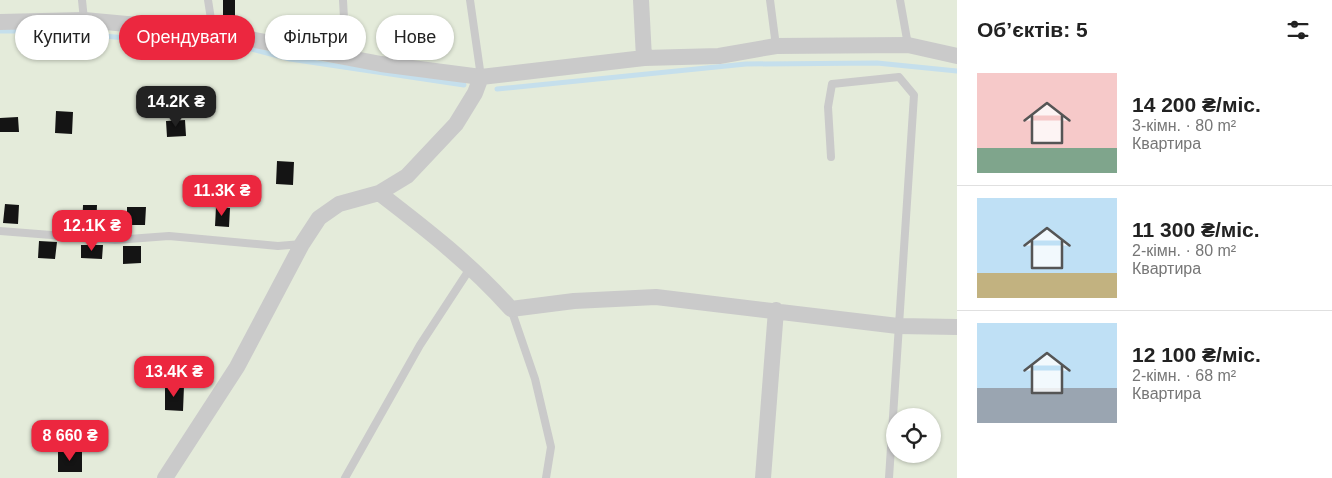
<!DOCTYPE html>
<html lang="uk">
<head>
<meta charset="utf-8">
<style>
	:root { --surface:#fff; --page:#f6f6f6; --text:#222; --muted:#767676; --line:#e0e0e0; --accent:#ec273f }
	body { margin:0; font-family:Arial,sans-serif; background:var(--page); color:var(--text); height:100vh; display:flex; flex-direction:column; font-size:19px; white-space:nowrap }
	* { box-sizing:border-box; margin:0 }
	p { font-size:16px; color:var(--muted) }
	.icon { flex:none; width:28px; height:28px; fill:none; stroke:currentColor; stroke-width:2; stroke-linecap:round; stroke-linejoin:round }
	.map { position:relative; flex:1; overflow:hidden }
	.side { display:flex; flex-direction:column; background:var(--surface); width:375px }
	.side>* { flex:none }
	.top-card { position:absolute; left:15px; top:15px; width:475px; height:45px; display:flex; gap:10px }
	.controls { position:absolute; left:886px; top:408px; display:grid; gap:10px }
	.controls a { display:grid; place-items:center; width:55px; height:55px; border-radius:50%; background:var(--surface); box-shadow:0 1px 4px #0004; font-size:25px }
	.price { position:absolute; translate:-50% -42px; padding:0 11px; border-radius:10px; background:var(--accent); color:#fff; font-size:16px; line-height:32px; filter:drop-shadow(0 1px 2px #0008) }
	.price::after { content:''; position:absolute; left:50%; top:30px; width:15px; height:11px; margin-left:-8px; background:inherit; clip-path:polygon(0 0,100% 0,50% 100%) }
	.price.current { background:#222; color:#fff }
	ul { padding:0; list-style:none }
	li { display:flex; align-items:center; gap:15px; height:125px; padding:0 20px }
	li+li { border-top:1px solid var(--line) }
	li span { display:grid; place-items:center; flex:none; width:140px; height:100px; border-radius:0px; color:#555 }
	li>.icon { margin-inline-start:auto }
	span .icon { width:60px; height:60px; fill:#fffc; stroke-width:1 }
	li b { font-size:21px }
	h2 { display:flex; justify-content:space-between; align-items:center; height:60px; padding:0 20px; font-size:21px }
	.pill { padding:0 18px; border-radius:22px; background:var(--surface); box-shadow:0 1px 4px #0004; font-size:18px; line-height:45px }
	.pill.current { background:var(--accent); color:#fff }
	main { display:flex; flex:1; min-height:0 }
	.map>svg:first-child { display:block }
	.green { fill:#e4ebda; fill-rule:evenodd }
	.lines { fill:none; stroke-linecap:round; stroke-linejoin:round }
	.stream { stroke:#c5dfec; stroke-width:5 }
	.building { fill:#141414 }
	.service { stroke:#cacaca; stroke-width:8 }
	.minor { stroke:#cacaca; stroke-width:16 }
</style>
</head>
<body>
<main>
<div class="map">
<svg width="957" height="478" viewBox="0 0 957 478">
	<rect width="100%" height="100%" fill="#fff"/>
	<path class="green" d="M0,0H957V478H0ZM895,416H932V454H895Z"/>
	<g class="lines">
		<path class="stream" d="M0,31H46L138,39L216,40L290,59L464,85
			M497,89L746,64L877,63L957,71"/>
	</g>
	<path class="building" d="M223,0H235V16L223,17Z
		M56,111L73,112L72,134L55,133Z
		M18,117L19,132H0V118Z
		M185,120L186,136L167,137L166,121Z
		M277,161L294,162L293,185L276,184Z
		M5,204L19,205L18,224L3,223Z
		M83,205H97L96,232H82Z
		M127,207H146L145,225H127Z
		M216,207L230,208L229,227L215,226Z
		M39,241L57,242L55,259L38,258Z
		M81,245H103L102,259L81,258Z
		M123,246H141V263L123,264Z
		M165,386H184L183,411L165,410Z
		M42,427L55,428L54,446L40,445Z
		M58,452H82V472H58Z"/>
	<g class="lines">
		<path class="service" d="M82,0L84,20
			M208,0L213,32
			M343,0L346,56
			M470,0L481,77
			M770,0L776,46
			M900,0L908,45
			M831,157L828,107L832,84L899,77L914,95L889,478
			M0,231L115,240L169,236L278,246L302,244
			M511,309L535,379L551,447L546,478
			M345,478L420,345L471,267"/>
		<path class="minor" d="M641,0L644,58
			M0,22L84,20L213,32L381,64L481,77L644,58L719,56L776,46L908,45L957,56
			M379,193C426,229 471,264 511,309L574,301L656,297L898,326L957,327
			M165,478L237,367L302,244L319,218L339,204L379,193L407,176L456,124L475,93L481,77
			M763,478L776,310"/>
	</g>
</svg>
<div class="controls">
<a><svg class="icon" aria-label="locate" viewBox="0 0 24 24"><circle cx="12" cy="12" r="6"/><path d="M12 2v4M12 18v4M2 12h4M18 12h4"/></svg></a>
</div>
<b class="price current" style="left:176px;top:128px">14.2K ₴</b>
<b class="price" style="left:222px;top:217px">11.3K ₴</b>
<b class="price" style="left:92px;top:252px">12.1K ₴</b>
<b class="price" style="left:174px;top:398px">13.4K ₴</b>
<b class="price" style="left:70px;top:462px">8 660 ₴</b>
<div class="top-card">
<a class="pill">Купити</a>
<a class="pill current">Орендувати</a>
<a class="pill">Фільтри</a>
<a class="pill">Нове</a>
</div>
</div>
<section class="side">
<h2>Об’єктів: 5<svg class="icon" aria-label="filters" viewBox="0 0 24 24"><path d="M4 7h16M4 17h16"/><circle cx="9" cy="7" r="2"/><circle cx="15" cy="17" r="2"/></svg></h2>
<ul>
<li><span style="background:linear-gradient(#f6c9c9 75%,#7fa58c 0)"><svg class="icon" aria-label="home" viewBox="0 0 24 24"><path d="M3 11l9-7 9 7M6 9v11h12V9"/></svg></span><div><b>14 200 ₴/міс.</b><p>3-кімн. · 80 m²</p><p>Квартира</p></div></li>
<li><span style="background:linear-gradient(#bfe0f5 75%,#c2b280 0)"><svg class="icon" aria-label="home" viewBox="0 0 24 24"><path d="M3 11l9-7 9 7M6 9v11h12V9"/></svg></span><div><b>11 300 ₴/міс.</b><p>2-кімн. · 80 m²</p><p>Квартира</p></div></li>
<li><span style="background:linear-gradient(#bfe0f5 65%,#9aa5b1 0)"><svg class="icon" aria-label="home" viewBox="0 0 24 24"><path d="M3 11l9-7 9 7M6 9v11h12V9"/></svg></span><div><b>12 100 ₴/міс.</b><p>2-кімн. · 68 m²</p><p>Квартира</p></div></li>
</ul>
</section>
</main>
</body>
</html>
